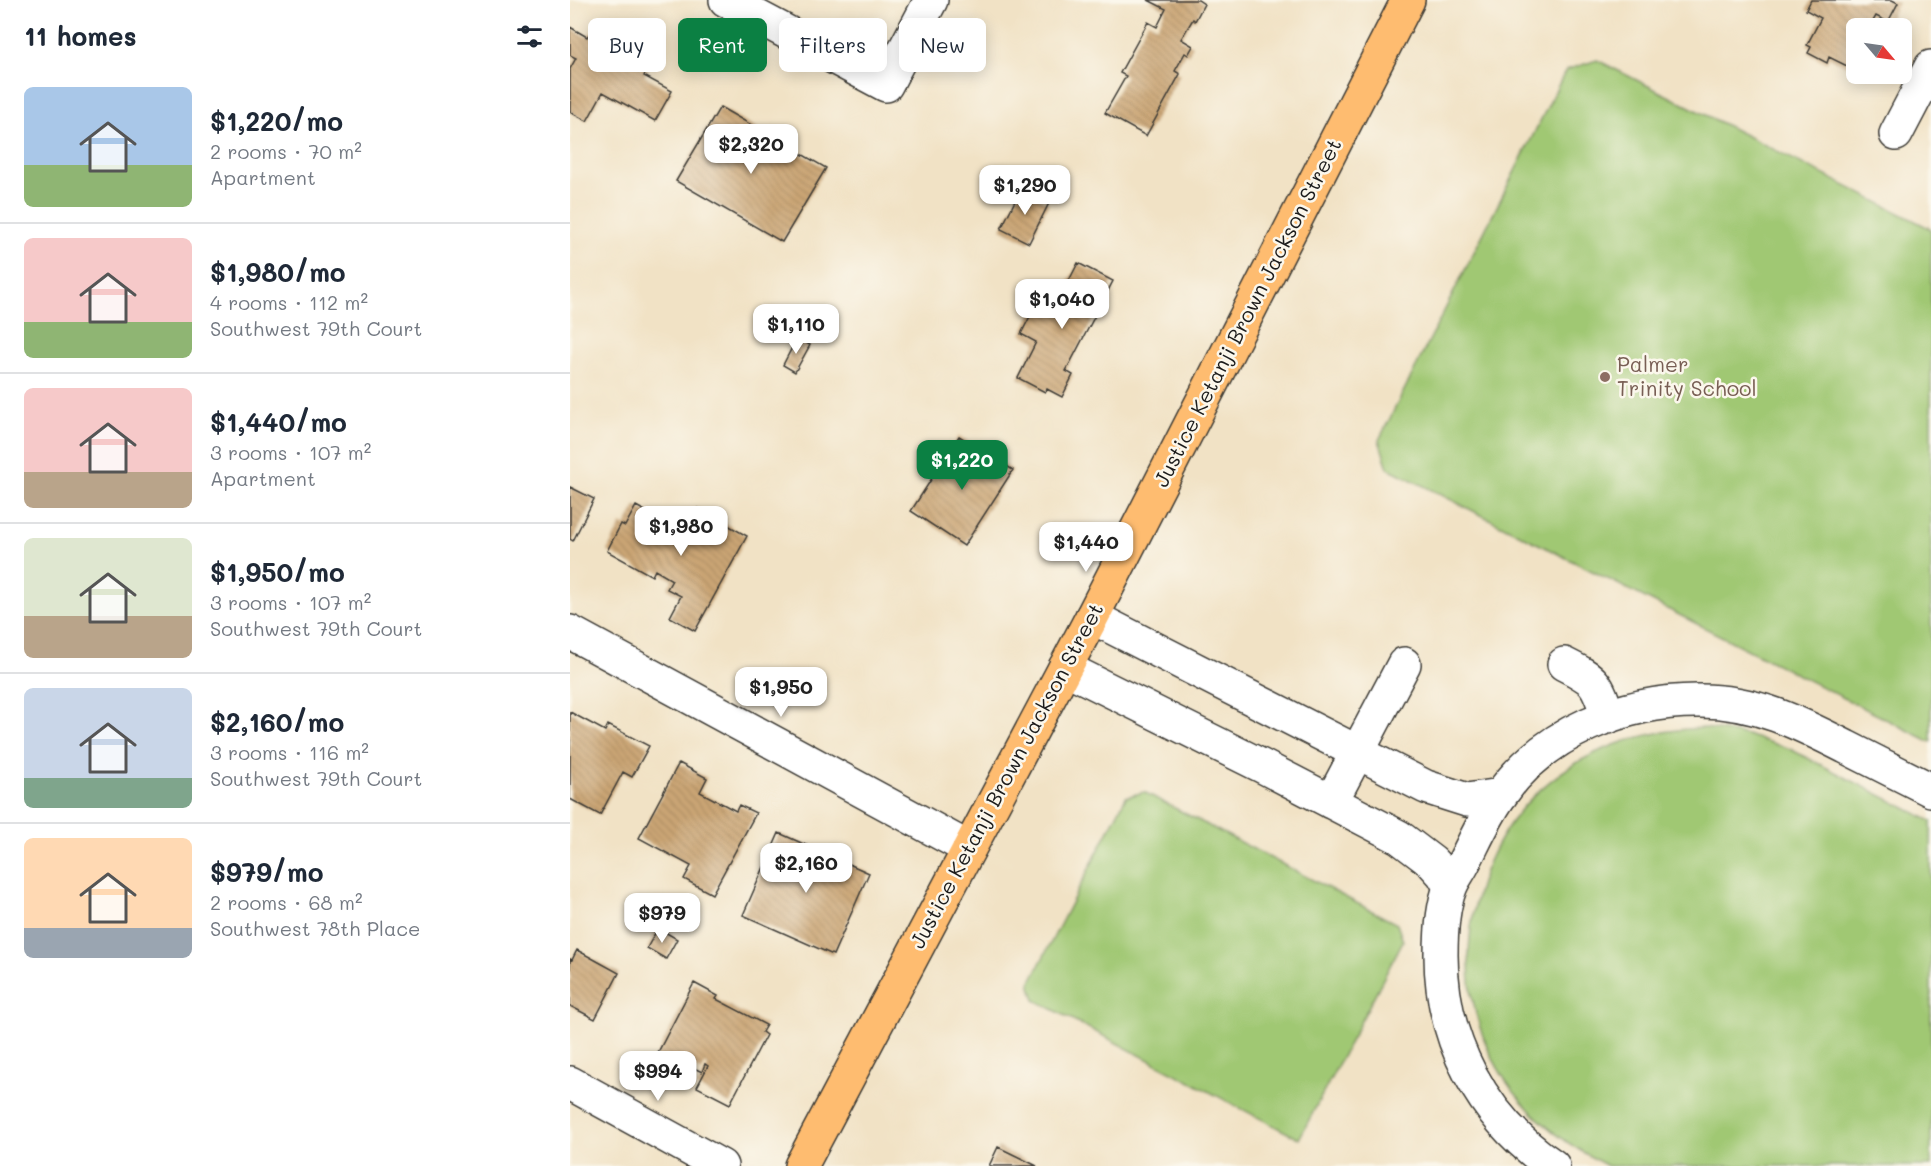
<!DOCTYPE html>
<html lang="en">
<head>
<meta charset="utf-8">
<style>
	:root { --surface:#fff; --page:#f6f6f7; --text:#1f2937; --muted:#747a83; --line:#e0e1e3; --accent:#0b8043 }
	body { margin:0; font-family:Mali,sans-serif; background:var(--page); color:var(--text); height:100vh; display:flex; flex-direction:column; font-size:22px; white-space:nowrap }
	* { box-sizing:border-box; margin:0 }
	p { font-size:20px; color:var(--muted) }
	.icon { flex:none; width:33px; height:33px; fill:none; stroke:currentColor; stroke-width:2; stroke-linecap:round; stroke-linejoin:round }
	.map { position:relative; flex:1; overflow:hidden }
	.side { display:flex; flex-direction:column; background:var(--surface); width:570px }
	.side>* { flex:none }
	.top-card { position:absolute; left:18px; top:18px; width:570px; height:54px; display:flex; gap:12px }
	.needle { width:39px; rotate:119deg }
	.controls { position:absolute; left:1276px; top:18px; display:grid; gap:12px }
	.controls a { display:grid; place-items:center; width:66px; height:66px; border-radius:9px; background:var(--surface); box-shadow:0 3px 15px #0003; font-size:30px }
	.price { position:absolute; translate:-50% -51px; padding:0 14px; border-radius:12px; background:#fff; color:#222; font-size:20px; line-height:39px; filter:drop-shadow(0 2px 3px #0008) }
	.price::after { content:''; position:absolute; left:50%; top:36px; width:18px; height:14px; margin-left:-9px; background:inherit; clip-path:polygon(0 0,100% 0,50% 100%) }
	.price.current { background:var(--accent); color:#fff }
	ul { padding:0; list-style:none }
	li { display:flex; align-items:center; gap:18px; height:150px; padding:0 24px }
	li+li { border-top:2px solid var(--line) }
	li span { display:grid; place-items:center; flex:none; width:168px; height:120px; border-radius:9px; color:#555 }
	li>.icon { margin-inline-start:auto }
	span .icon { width:72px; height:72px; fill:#fffc; stroke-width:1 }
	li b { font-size:26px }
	h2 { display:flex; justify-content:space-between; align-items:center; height:72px; padding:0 24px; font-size:26px }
	.chip { padding:0 21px; border-radius:9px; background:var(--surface); box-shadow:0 3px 15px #0003; font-size:21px; line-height:54px }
	.chip.current { background:var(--accent); color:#fff }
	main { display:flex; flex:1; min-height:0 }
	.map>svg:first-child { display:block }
	.green { fill:#a0c873; stroke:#5e7248; stroke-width:1.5 }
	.building { fill:url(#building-back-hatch) }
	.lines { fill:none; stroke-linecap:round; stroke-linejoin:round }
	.minor-casing { stroke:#3c3a35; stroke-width:36 }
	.major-casing { stroke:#3c3a35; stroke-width:36 }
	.minor { stroke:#fff; stroke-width:33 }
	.major { stroke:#febc70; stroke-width:33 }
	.education-dot { fill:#8d6e63; stroke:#fbf7ec; stroke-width:2 }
	.labels { text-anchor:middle; stroke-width:5; stroke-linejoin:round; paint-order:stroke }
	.street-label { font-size:21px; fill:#1c1c1c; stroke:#fbf7ec }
	.education-label { font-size:21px; fill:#785e54; stroke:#fbf7ec; text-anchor:start }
</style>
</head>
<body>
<main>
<section class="side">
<h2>11 homes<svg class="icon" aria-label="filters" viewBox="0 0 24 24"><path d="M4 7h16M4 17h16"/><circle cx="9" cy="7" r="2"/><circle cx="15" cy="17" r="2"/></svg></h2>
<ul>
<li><span style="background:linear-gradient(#a9c7e8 65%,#8fb573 0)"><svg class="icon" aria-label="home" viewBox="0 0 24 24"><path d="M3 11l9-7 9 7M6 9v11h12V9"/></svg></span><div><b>$1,220/mo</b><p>2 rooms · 70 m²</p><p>Apartment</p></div></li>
<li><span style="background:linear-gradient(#f6c9c9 70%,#8fb573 0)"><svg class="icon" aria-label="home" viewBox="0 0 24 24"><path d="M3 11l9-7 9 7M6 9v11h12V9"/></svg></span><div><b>$1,980/mo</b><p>4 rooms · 112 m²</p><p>Southwest 79th Court</p></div></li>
<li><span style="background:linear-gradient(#f6c9c9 70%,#b9a48a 0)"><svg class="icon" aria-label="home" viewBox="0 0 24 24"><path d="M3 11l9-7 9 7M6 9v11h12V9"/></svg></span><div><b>$1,440/mo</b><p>3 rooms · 107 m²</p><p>Apartment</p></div></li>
<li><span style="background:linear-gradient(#dfe7d0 65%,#b9a48a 0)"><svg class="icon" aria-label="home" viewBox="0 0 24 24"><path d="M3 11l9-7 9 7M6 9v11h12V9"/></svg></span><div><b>$1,950/mo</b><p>3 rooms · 107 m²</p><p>Southwest 79th Court</p></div></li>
<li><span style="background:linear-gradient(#c9d6e8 75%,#7fa58c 0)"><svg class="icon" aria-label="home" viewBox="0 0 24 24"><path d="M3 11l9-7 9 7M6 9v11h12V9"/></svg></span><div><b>$2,160/mo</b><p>3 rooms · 116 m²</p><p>Southwest 79th Court</p></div></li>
<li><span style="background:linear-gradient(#ffd9b3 75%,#9aa5b1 0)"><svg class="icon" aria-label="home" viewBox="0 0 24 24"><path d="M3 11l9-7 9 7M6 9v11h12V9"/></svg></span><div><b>$979/mo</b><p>2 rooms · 68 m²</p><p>Southwest 78th Place</p></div></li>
</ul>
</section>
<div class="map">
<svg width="1361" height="1166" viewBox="0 0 1361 1166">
	<defs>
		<pattern id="building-back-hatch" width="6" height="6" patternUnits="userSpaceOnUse" patternTransform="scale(1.5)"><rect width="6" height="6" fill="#caa574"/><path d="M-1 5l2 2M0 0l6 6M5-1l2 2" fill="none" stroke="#ad8d64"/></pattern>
	</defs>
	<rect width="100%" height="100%" fill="#fbf7ec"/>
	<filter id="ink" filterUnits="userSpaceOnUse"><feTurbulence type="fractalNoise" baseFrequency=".0167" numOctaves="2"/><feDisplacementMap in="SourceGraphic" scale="12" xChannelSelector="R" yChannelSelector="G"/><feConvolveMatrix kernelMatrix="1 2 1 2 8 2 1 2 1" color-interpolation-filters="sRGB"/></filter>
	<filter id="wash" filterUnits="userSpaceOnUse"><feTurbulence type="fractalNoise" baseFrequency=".008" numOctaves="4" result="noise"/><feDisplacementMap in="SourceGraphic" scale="24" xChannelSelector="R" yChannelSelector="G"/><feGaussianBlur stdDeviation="1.35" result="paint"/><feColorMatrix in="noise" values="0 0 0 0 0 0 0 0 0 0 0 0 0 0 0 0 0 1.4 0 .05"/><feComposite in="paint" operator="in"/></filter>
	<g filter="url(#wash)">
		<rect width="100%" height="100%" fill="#f1e2c5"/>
		<path class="green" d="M1027,60L1361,229V742L818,468L809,440L996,70Z
			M1136,728L1177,735L1220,749L1361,821V1166H1038C1004,1149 973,1128 949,1098C915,1058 897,1003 899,951C905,815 1004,731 1136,728Z
			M574,792L827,924L833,941L729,1139L465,1000L460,983L556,797Z"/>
		<g id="blocks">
			<path class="building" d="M578,0H628L634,4L625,21L623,19L611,39L623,46L618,55L615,53L605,71L610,74L576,136L535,113L556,76L550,73L578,22L587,27L596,9Z
				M1241,0H1322L1328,3L1318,22L1306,16L1299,28H1287V52L1279,67L1259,57L1257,63L1238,53L1241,47L1237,45L1251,18L1236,10Z
				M0,27L17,37L21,32L79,67L74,76L102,91L85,121L33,92L17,121L0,112V69L6,58L0,55Z
				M150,107L256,168L212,242L106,181Z
				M451,189L479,203L459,243L431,229Z
				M508,263L543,281L496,371L503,375L492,397L477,389L475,392L448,378L466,342L451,334L470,297L486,306Z
				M227,338L240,345L225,372L213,365Z
				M389,436L443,470L394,546L341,511Z
				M0,487L24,499L3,541L0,539Z
				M66,506L115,533L128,508L177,536L125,631L100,617L111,596L97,589L102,580L85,570L82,576L37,551L51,524L55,526Z
				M0,712L35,731L38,725L79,746L62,777L53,772L30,815L0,799Z
				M109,763L137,778L130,792L166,811L169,805L186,813L142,894L114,879L121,866L69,838Z
				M209,833L299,873L263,955L173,915Z
				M88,928L107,939L96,959L77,948Z
				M7,950L49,973L25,1019L0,1006V959L2,960Z
				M124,983L148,996L146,999L196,1025L192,1032L196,1035L160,1104L127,1087L138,1066L135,1064L132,1072L118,1065L112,1075L84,1060Z
				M428,1147L467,1166H419Z"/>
		</g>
	</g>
	<g filter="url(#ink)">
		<use href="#blocks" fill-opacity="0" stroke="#3c3a35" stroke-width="1.5"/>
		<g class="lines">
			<g class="minor-casing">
				<path id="minor" d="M156,0L316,85L361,0
					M1326,134L1361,67
					M522,617L856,787L897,800L931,795
					M0,632L398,848
					M994,664C1026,680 1027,682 1038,717
					M495,668L692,766L829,837L862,862L873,874L880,887
					M761,802L834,664
					M0,1083L151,1166
					M983,1166C912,1118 871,1040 871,955C871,933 872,908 880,888C883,879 889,872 893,864C905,841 915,817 930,796C974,732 1055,700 1131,701C1186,701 1229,723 1276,747C1304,761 1333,776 1361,790"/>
			</g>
			<g class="major-casing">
				<path id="major" d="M231,1166L522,617L838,0"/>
			</g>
			<use href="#minor" class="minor"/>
			<use href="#major" class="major"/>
		</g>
	</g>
	<circle class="education-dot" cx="1035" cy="377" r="6"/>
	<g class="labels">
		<g class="street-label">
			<text transform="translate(678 313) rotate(-63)" y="7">Justice Ketanji Brown Jackson Street</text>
			<text transform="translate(437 776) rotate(-62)" y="7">Justice Ketanji Brown Jackson Street</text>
		</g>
		<g class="education-label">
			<text x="1047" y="372">Palmer<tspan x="1047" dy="24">Trinity School</tspan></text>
		</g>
	</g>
</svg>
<div class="controls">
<a><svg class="needle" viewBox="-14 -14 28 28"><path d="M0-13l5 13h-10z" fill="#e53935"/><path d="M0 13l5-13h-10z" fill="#747a83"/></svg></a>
</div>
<b class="price" style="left:181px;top:175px">$2,320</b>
<b class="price" style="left:455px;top:216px">$1,290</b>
<b class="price" style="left:492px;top:330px">$1,040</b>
<b class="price" style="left:226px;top:355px">$1,110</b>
<b class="price current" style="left:392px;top:491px">$1,220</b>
<b class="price" style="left:111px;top:557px">$1,980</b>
<b class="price" style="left:516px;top:573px">$1,440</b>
<b class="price" style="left:211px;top:718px">$1,950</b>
<b class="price" style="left:236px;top:894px">$2,160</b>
<b class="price" style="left:92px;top:944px">$979</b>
<b class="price" style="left:88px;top:1102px">$994</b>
<div class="top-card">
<a class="chip">Buy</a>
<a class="chip current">Rent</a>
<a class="chip">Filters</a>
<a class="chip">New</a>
</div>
</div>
</main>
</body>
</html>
